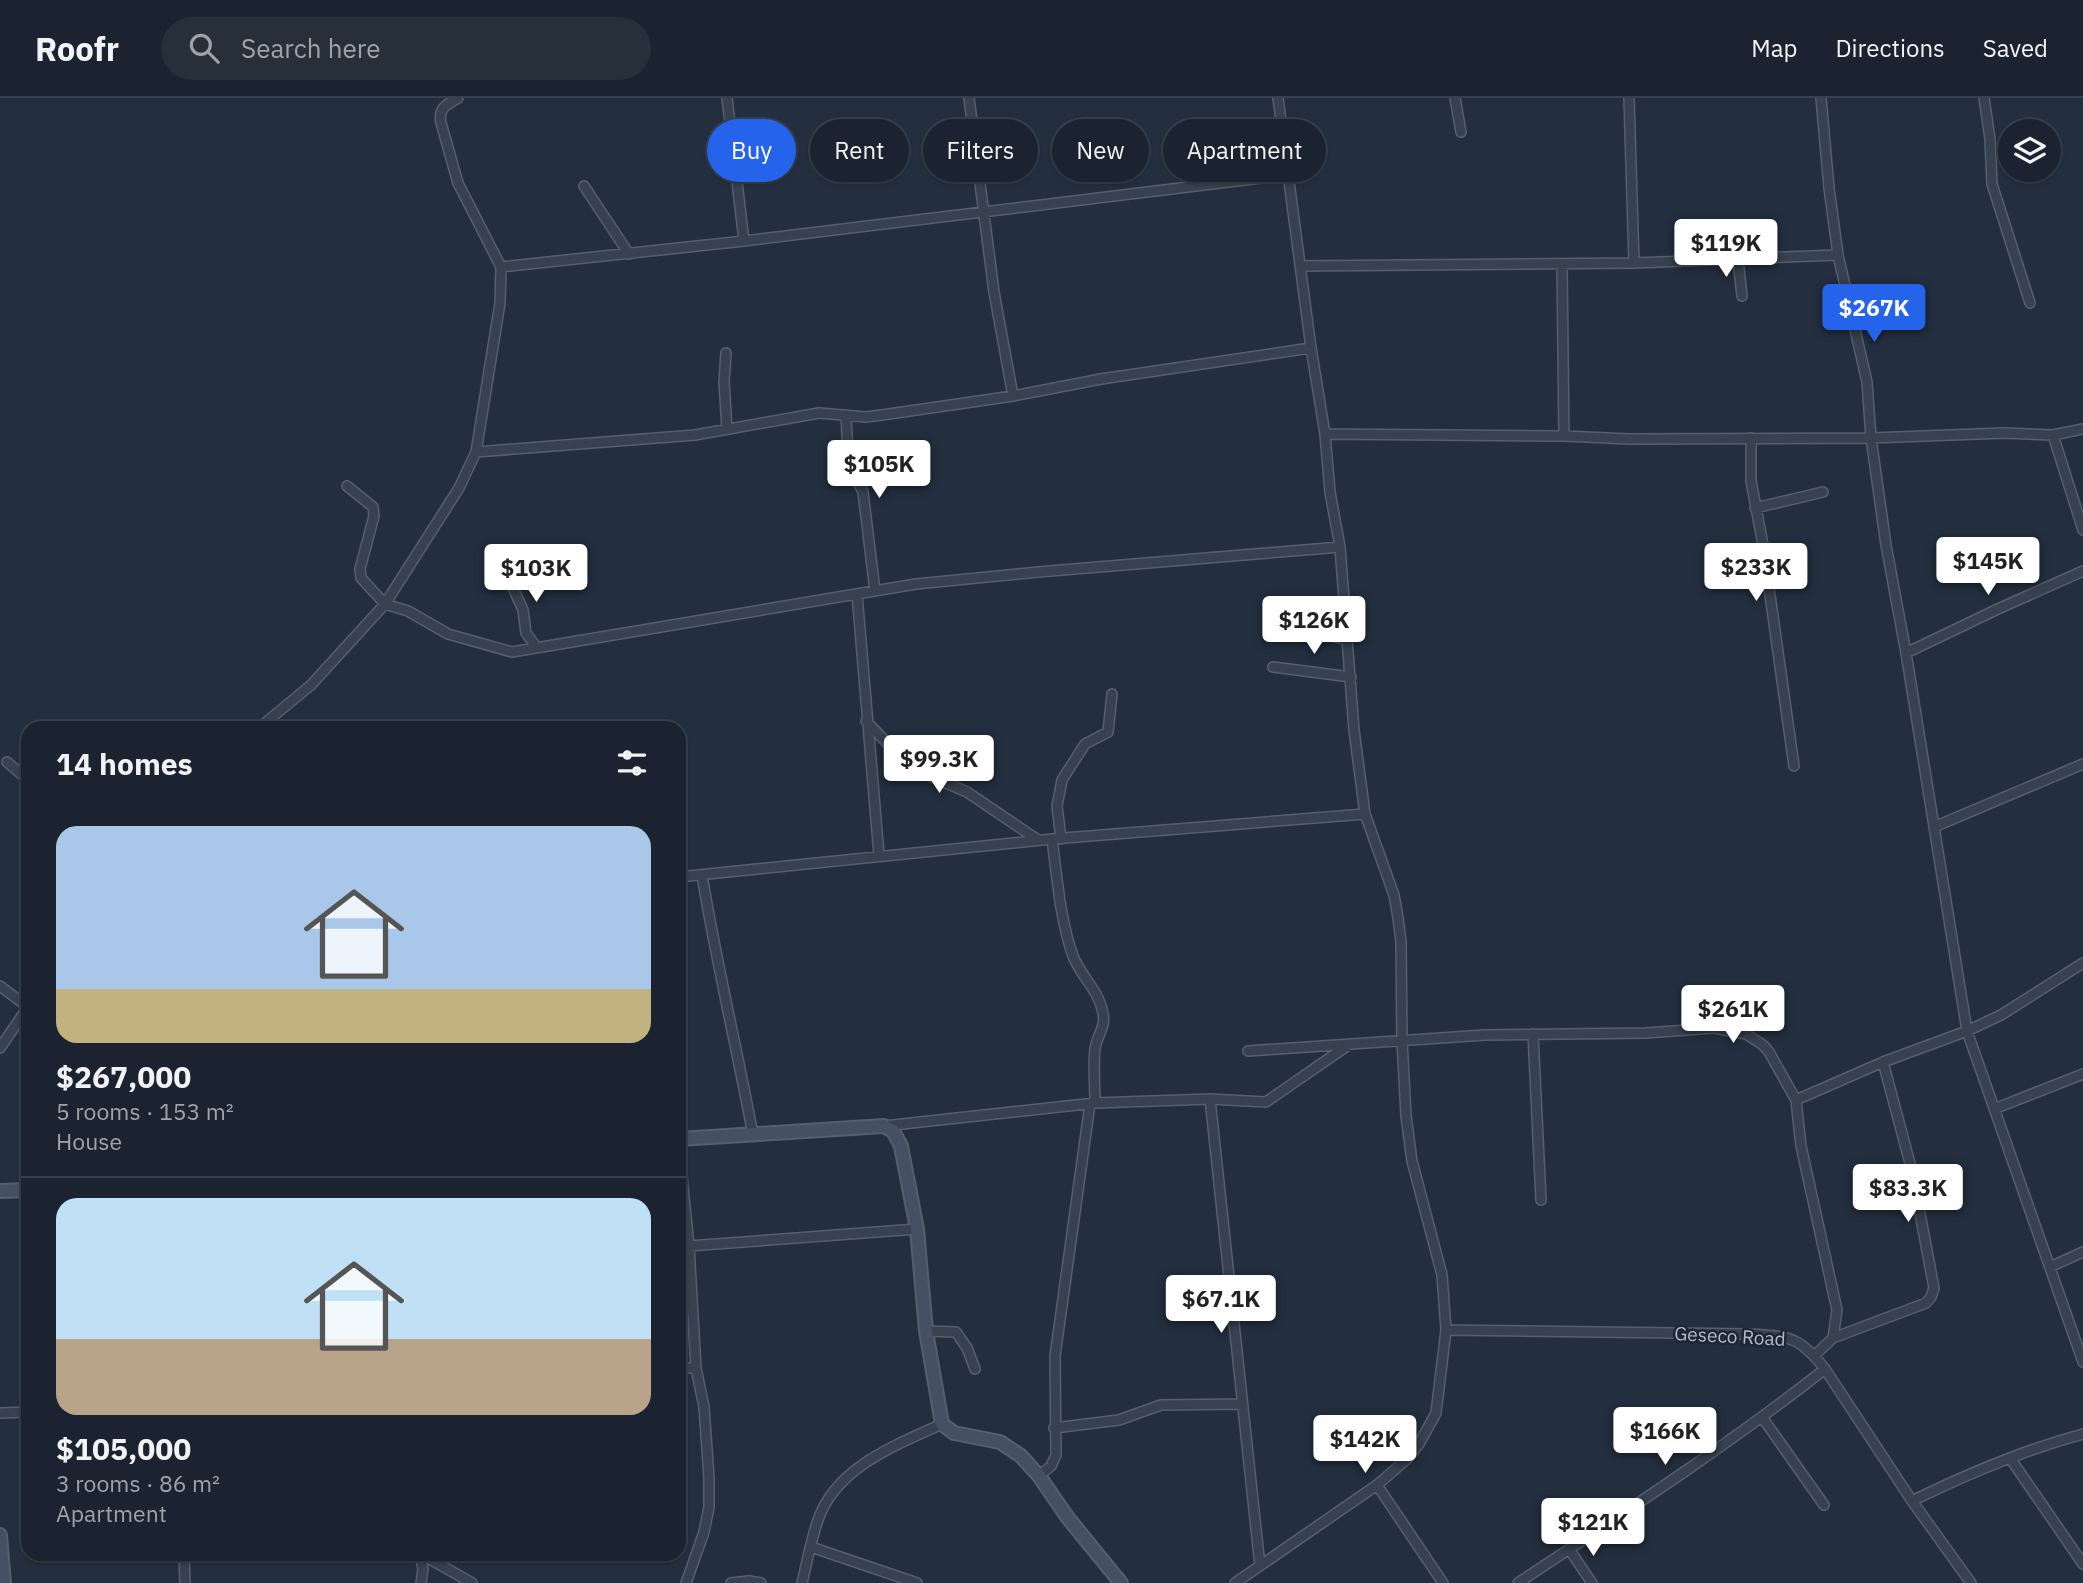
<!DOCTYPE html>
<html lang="en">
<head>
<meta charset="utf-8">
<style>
	:root { --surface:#1a232f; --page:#272f3b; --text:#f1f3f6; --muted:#9fa4aa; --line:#38404b; --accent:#2563eb }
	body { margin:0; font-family:"IBM Plex Sans",sans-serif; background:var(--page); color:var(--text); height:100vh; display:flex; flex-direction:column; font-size:26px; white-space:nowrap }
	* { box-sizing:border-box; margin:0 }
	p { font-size:23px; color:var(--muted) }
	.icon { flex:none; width:38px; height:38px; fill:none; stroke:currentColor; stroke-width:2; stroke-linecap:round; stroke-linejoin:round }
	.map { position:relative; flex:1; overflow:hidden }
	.details { position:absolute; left:21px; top:623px; width:665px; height:840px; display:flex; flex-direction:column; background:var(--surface); border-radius:21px; box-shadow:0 2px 5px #0004,0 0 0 2px var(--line) }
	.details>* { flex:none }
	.top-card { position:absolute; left:707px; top:21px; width:665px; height:63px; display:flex; gap:14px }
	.fabs { position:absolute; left:1998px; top:21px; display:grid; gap:14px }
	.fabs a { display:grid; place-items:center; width:63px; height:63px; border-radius:50%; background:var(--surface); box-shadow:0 2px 5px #0004,0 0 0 2px var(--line); font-size:35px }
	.price { position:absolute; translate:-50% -60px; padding:0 16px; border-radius:7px; background:#fff; color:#222; font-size:23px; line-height:46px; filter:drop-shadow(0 2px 4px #0008) }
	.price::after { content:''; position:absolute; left:50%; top:42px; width:21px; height:16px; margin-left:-10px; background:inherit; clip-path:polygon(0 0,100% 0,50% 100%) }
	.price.active { background:var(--accent); color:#fff }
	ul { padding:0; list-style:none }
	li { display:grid; align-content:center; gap:14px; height:371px; padding:0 35px }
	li+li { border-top:2px solid var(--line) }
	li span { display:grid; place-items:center; height:217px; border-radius:21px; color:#555 }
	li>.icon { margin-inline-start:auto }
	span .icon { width:126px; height:126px; fill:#fffc; stroke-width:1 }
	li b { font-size:30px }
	h2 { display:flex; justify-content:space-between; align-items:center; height:84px; padding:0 35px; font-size:30px }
	.pill { padding:0 24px; border-radius:32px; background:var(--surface); box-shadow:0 2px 5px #0004,0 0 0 2px var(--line); font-size:24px; line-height:63px }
	.pill.active { background:var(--accent); color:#fff }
	header { display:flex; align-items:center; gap:42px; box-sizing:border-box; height:98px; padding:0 35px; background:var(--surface); border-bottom:2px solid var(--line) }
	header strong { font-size:33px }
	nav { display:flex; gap:38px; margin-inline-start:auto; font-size:24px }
	.search { width:490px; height:63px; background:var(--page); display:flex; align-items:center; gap:18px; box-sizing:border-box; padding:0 24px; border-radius:38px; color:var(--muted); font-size:26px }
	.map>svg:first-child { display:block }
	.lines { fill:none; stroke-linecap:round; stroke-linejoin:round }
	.street-casing { stroke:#555f6d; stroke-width:12 }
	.secondary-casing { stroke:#555f6d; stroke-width:16 }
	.street { stroke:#37414f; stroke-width:9 }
	.secondary { stroke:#455062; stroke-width:12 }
	.labels { text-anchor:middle; stroke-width:5; stroke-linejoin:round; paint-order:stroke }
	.street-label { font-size:19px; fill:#b3bcca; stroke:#1c2634 }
</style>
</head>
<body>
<header>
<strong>Roofr</strong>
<div class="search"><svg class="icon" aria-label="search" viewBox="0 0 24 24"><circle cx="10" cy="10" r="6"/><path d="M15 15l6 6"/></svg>Search here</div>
<nav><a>Map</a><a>Directions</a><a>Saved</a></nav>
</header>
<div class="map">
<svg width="2083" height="1485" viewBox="0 0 2083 1485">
	<rect width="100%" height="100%" fill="#232f3f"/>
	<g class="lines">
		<g class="street-casing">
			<path id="street" d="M727,0L744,143
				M969,0L994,194L1013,298
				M1455,0L1461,34
				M1629,0L1634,165
				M1821,0L1829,90L1838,157L1867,284L1871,340L1886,447L1906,555L1967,933L2083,1264
				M1984,0L1990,41L1992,86L2030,205
				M584,88L629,156
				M1738,162L1742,198
				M1562,166L1564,338
				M1301,168L1634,165L1838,157
				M501,169L744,143L1287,77
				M726,255L724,284L727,331
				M846,317L848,356L850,368L863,394L875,493
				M1325,336L1564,338L1629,341L1871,340L2004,335L2053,337L2083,331
				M2053,337L2083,432
				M1751,340V383L1763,447L1794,668
				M476,354L695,337L819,315L866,319L882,317L1013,298L1101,281L1311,250
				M347,388L373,409L374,418L360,471L361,480L385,506L408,513L448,536L512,554L916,486L1038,474L1340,449
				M1755,410L1823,394
				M508,479L523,512L526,535L537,550
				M857,496L879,757
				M1286,526L1347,542
				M1906,555L2000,510L2083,473
				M1273,569L1351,579
				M866,623L911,670L967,694L1038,742
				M259,630L311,587L385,506L459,390L476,354L500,205L501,169L458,85L441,25C438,10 446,7 458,0
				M7,664L28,682
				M1934,729L2083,666
				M1052,741C1057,779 1060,821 1073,858C1081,879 1099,892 1103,915C1106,929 1097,937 1095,951C1093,968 1095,987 1095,1005
				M1061,741L1057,708L1062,682L1085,646L1108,634L1112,596
				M702,777C716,864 737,950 753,1037
				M679,779L1052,741L1365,716
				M0,888L28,909
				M1533,936L1541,1102
				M0,950L28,909
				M1248,953L1485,937L1646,935L1714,930L1746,936L1763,947L1769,954L1796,1002L1801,1048L1837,1212L1833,1240L1814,1258
				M1210,1001L1260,1468
				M1796,1002L1883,964L1967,933L2001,917L2083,865
				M1994,1011L2083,976
				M884,1028L1095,1005L1210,1001L1266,1004L1347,948
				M679,1049L689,1148L696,1270L704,1309L709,1380V1409L704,1434L686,1485
				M689,1148L917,1131
				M2050,1169L2083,1154
				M1446,1232L1749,1236C1790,1239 1798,1237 1825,1271L1912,1403L1971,1485
				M926,1233L956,1234L967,1250L975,1271
				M1833,1240L1926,1205L1931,1199L1934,1190L1912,1073L1883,964
				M679,1270H696
				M0,1315L28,1314
				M1762,1319L1824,1407
				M1054,1330L1119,1322L1161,1307L1241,1306
				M2010,1360L2083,1466
				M1039,1378L1051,1368L1056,1357L1055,1258L1090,1006
				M1377,1387L1443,1485
				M1912,1403C1967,1376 2023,1352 2083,1336
				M811,1449L917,1485
				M1569,1451L1592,1485
				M184,1456L185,1485
				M420,1456L423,1471L421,1485
				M421,1456L472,1485
				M731,1485L749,1483L761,1485
				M802,1485C807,1464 811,1442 818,1422C836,1369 896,1347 942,1326
				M1235,1485L1377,1387L1407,1361L1419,1346L1436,1315L1446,1232L1442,1177L1412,1063L1406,1018L1402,942L1401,843L1398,820L1394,797L1365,716L1354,632L1340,449L1330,394L1325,336L1311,250L1278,0
				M1518,1485C1622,1416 1727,1348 1825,1271"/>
		</g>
		<g class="secondary-casing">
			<path id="secondary" d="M679,1041L884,1028L893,1033L901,1048L917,1131L926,1233L942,1326L954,1335L1000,1344L1021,1358L1039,1378L1068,1420L1121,1485
				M0,1093L28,1092
				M0,1437L4,1485"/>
		</g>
		<use href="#street" class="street"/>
		<use href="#secondary" class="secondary"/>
	</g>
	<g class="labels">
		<g class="street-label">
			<text transform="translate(1730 1238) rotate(3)" y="7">Geseco Road</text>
		</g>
	</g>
</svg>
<div class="fabs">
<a><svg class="icon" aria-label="layers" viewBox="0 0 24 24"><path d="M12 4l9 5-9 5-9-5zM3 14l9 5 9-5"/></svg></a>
</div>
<b class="price" style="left:1726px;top:181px">$119K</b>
<b class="price active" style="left:1874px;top:246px">$267K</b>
<b class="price" style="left:879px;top:402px">$105K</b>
<b class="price" style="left:1988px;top:499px">$145K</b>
<b class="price" style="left:1756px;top:505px">$233K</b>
<b class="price" style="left:536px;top:506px">$103K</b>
<b class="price" style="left:1314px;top:558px">$126K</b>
<b class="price" style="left:939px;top:697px">$99.3K</b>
<b class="price" style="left:1733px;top:947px">$261K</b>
<b class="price" style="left:1908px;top:1126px">$83.3K</b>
<b class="price" style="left:1221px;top:1237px">$67.1K</b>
<b class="price" style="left:1665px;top:1369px">$166K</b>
<b class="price" style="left:1365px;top:1377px">$142K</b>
<b class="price" style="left:1593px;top:1460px">$121K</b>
<div class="top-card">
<a class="pill active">Buy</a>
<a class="pill">Rent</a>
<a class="pill">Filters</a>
<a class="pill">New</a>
<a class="pill">Apartment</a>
</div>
<section class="details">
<h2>14 homes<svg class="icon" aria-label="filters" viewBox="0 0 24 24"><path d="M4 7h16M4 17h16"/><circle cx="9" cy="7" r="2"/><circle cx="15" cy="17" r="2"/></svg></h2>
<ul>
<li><span style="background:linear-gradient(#a9c7e8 75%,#c2b280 0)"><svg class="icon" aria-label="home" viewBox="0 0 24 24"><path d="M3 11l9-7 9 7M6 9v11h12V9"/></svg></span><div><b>$267,000</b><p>5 rooms · 153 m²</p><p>House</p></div></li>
<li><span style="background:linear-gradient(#bfe0f5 65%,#b9a48a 0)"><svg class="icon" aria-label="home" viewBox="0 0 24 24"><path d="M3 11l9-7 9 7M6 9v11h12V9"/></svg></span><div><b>$105,000</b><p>3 rooms · 86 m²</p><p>Apartment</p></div></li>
</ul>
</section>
</div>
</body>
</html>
